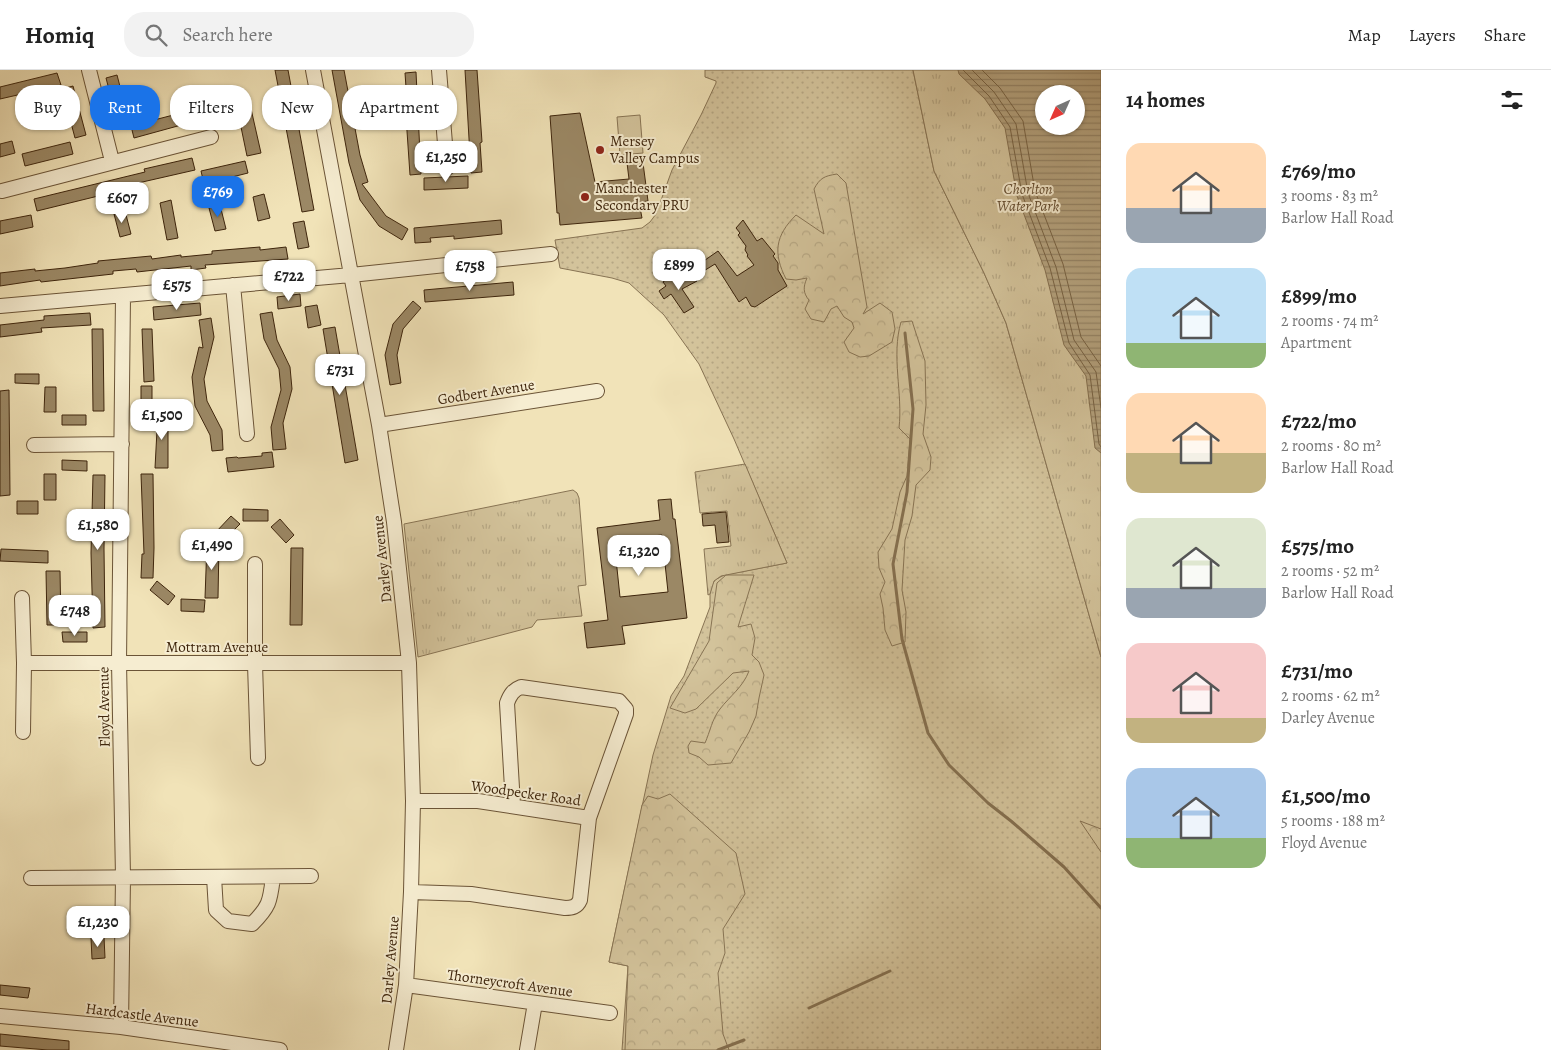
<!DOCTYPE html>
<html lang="en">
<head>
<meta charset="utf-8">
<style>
	:root { --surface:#fff; --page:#f2f2f2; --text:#222; --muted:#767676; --line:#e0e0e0; --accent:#1a73e8 }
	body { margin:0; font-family:Alegreya,serif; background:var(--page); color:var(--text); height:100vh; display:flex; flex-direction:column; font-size:19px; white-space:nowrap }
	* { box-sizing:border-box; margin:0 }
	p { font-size:16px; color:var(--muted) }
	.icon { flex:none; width:28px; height:28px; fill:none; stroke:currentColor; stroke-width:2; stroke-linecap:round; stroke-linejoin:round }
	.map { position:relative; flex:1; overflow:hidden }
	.sheet { display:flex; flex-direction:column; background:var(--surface); width:450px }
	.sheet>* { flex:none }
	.top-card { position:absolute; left:15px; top:15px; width:475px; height:45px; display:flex; gap:10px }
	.needle { width:32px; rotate:225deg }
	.buttons { position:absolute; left:1035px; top:15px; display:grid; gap:10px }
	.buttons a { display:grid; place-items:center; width:50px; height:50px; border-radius:50%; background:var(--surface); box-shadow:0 1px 4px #0004; font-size:25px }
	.price { position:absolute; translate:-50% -42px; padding:0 11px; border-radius:10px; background:#fff; color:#222; font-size:16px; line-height:32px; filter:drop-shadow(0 1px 2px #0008) }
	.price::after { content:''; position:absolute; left:50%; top:30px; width:15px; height:11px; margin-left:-8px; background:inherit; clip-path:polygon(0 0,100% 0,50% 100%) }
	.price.selected { background:var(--accent); color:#fff }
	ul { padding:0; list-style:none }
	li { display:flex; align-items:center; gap:15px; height:125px; padding:0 25px }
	li span { display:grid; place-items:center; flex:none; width:140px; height:100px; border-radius:15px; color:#555 }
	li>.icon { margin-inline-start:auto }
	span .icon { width:60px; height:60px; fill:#fffc; stroke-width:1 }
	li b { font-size:21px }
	h2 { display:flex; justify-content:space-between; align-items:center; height:60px; padding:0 25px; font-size:21px }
	.tag { padding:0 18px; border-radius:20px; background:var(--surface); box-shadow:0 1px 4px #0004; font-size:18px; line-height:45px }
	.tag.selected { background:var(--accent); color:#fff }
	header { display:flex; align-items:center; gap:30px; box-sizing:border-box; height:70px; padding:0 25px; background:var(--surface); border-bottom:1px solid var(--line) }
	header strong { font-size:24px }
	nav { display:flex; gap:28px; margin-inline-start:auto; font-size:18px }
	.search { width:350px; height:45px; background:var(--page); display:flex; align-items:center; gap:12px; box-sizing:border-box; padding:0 18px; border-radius:20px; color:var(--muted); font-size:19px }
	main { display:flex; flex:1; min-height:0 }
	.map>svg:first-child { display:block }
	.grass { fill:url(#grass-dots); stroke:#887454 }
	.forest { fill:url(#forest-crowns); stroke:#887454 }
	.park { fill:url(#park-tufts); stroke:#887454; fill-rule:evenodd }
	.garden { fill:#d3c39b; stroke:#887454 }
	.water { fill:url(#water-rules); stroke:#857050; fill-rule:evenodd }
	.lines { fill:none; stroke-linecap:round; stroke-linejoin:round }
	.shore { stroke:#796445; stroke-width:1 }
	.stream { stroke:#857050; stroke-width:3 }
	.building { fill:#9b8865; stroke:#3e250c; fill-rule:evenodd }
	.minor-casing { stroke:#6b5437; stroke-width:16 }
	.minor { stroke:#f6edd1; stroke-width:14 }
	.poi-dot { fill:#8f2418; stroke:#f6edd1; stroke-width:2 }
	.labels { text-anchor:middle; stroke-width:4; stroke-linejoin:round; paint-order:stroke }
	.poi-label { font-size:15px; fill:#3e250c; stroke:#f6edd1; text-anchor:start }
	.park-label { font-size:15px; font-style:italic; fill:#634c30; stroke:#f6edd1 }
	.street-label { font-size:15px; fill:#3e250c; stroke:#f6edd1 }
</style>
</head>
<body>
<header>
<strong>Homiq</strong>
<div class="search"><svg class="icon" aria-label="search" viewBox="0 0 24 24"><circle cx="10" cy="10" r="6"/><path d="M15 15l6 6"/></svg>Search here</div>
<nav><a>Map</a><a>Layers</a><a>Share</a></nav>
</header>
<main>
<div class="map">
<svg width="1101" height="980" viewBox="0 0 1101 980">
	<defs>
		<pattern id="grass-dots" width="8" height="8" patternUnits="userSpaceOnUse" patternTransform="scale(1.25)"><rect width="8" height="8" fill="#d3c39b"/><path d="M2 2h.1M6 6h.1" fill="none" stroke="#b6a784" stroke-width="1.8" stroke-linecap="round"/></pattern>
		<pattern id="forest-crowns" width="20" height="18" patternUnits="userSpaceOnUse" patternTransform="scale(1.25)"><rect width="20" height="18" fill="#d3c39b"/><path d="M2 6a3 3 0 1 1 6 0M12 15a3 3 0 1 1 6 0" fill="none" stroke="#b6a784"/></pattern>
		<pattern id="park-tufts" width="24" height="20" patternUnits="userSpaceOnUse" patternTransform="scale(1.25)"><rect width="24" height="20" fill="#d3c39b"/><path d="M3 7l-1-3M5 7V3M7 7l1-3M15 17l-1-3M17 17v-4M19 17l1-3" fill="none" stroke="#b6a784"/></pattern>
		<pattern id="water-rules" width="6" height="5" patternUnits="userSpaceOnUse" patternTransform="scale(1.25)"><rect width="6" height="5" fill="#b4a27e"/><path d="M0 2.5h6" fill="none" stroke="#948466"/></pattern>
	</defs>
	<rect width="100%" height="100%" fill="#f1e3b8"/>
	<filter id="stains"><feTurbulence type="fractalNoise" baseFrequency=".004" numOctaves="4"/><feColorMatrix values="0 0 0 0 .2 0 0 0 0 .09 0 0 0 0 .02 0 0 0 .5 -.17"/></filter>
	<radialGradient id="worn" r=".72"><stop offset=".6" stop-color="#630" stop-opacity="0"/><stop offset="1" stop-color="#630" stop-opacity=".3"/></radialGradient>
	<path class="grass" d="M705,0H913L934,101L984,203L1006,253L1101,587V980H622L628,896L609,892L653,685L671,626L684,606L710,537V524L712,515L715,510L724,505L787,493L734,369L699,294L664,245L629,213L612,208L560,198L555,170L642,158L650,152L656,144L672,100L701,45L716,13V11L705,7Z"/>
	<path class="forest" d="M837,104L846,113L867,237L863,244L880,233L892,242L895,259L892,272L869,286L860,287L849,282L844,272L854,258L852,252L844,247L837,236L831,239L824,252L811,249L805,239L809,230C803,223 803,217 807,208L796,210L786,209C773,183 775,166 796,145L824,164L814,119C820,108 824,106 837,104Z
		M912,251L925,291L926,335L923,364L931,387L930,400L916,415L912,446L905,470L902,520L906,542L905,572L892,576L885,560L883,538L880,524L885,512L879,498L878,482L892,459L900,422L907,406L910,369L899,358C903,324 891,286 901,252Z
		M726,505H754L738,557L751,554L755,568L752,585L759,592L764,605L759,628L756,646L749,662L731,693L708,695L699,687L689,683L688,676L691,671L705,673C710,662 712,649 720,639C730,626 743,617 749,601L733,603L696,639L685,643L670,638L709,571L717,513Z
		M670,724L736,783L745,824L723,859L725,883L718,903L723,964L729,980H625L628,896L609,892L642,735L648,726L658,729Z
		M1080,751L1101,759V782Z"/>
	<path class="park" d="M913,0H1101V587L1006,253L984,203L934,101ZM1044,24H1076V56H1044Z
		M745,394L787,493L721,506L714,511L710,524L708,525L704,479L731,476L727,441L700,443L695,402Z
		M573,420L577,423L579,428L586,515L578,516L582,546L537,550L532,557L418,587L404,454Z"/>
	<path class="garden" d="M640,45L643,83L620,85L617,47Z"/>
	<path class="water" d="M958,0H1101V383L1095,378L1086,306L1064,275L1045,200L1017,126L1005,58L985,29L959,4ZM1044,24H1076V56H1044Z"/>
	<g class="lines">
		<path class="shore" d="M963,0L989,26L1010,57L1022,124L1050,198L1069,273L1090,305L1099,374L1101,377
			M972,0L994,22L1016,54L1028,123L1056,197L1074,270L1096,302L1101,338
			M982,0L1000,18L1023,51L1035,121L1063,194L1081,267L1101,296"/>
		<path class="stream" d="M905,263L913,339L907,422L893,494L902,569L928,663L949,695L988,733L1011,751L1064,797L1101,838
			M809,938L890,901
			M718,980L744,970"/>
	</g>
	<path class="building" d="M275,0H288L314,140L302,142Z
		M332,0H344L360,85L368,112L362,114L386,146L408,159L402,170L379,156L360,130L349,93Z
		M465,0H477L482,72L480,73L482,102L471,103Z
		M416,2L421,104L410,105L405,32H407L405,3Z
		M57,3L61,15L0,29V17Z
		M117,5L130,55L119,58L106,8Z
		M73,16L86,65L75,68L62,19Z
		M227,17L230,29L186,40L183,28Z
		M249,30L261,83L247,86L236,33Z
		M181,43L185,54L134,68L131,56Z
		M580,43L595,112L629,109L627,93H643L648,131L639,132L642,148L560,155L559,143H557L550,46Z
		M12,71L15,83L0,87V74Z
		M70,72L73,84L25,96L22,84Z
		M192,88L195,100L138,113L139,116L37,141L34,129L145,102L144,99Z
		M245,91L248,103L204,114L201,101Z
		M468,106V118L424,120V108Z
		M264,124L270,148L258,151L253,127Z
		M171,130L178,168L167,170L160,133Z
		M220,135L226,159L215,161L209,138Z
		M125,141L131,164L120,167L114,144Z
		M31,145L33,157L0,164V151Z
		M501,150L502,164L454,169V166L430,168L431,172L415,173L414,158Z
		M743,150L757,171L762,168L775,184L773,186L778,193V200L787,216L755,237L751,236L746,227L739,232L715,194L702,202L698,195L718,181L737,206L754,195L747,186L748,185L745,180L746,176L738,165L740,163L736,158Z
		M304,151L309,177L298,179L293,153Z
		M260,177V180L286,177L288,189L205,195L206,198L191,200V196L137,202L136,199L113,201V204L41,212L40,210L0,216V203L35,199V201L65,198L98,193V191L151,186L152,189L181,185V187L212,184V181Z
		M691,202L697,211L682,219L694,237L684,243L671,224L664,229L659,221L666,216L663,212L672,205L677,212Z
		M513,212L514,225L425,232L424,220Z
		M300,224L301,236L278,239L277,227Z
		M413,231L421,238L403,259L397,285L401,313L390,315L385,285L393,254Z
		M200,233L201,245L154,250L153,237Z
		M317,235L321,255L308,258L305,237Z
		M272,242L277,270L290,297L292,319L283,353L286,379L273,380L271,357L281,320L279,299L264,269L260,244Z
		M90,243L91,255L41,258L42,262L0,267V255L44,250V246Z
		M211,248L214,267L204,309L207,331L222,360L223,380L212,381L210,365L195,336L192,307L199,277L203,278L199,250Z
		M335,257L358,390L345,393L323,259Z
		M92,259H103L104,341H93Z
		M142,259H152L154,311L144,312Z
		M15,304H39V314L15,313Z
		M141,316H152V340H141Z
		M45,317H56V342H44Z
		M9,320L10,425L0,426V321Z
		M62,345H86V355H62Z
		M155,345H168V398H155L157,360H155Z
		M272,382L274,397L228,402L226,388L237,387L238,388L262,386V383Z
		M62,390L87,391V401L62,400Z
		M44,404H56V430H44Z
		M141,404H153L154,478L153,508H141L142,484H144Z
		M93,405H105L104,479L105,557L93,558L91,483Z
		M671,429L673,449H675L687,548L622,556L625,574L587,578L584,553L608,550L597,458L660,450L658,430ZM662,465L668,522L620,527L614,470Z
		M17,431H38V444H17Z
		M243,439L268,440V451H243Z
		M726,442L729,472L717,473L715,455L703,456L702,444Z
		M231,446L240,454L223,471L215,463Z
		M280,449L294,465L286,473L271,457Z
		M207,473H219L218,528H205Z
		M291,478H303L302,555H290Z
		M1,479L48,481V493L0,491Z
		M46,501H60L61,555H47Z
		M157,511L175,526L168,535L150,520Z
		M181,529L205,530L204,542L181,541Z
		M62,562H87V572H63Z
		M104,867L105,888L92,889L91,868Z
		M0,915L30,918L28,928L0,925Z
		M0,964L69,971V980H48L0,976Z"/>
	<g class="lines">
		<g class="minor-casing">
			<path id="minor" d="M89,0L112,91
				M313,0L379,355L394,452L409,593L413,731L411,822L406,915L396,980
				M439,0L447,98
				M2,121L211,67
				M233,215L247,364
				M0,236L351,205L551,184
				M379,355L597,321
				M34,375L122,374
				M255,494V594L258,688
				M22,528L24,593L23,662
				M24,593H409
				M513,735L507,633C510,625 513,620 521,617L619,631L626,639V644L589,748
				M214,807L216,840L228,851L252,854C270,836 270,831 273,807
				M31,808L311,806
				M411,822L471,824L565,838C572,838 577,837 580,830L589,748L478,731H413
				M406,915L610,943
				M0,946L121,957L280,980
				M121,957L123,807L119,592L123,226
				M527,980L535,933"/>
		</g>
		<use href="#minor" class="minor"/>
	</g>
	<g class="poi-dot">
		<circle cx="600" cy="80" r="5"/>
		<circle cx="585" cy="127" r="5"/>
	</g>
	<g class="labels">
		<g class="poi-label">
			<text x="610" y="76">Mersey<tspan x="610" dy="17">Valley Campus</tspan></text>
			<text x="595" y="123">Manchester<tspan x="595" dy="17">Secondary PRU</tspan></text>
		</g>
		<g class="park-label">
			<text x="1028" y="124">Chorlton<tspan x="1028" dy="17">Water Park</tspan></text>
		</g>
		<g class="street-label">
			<text transform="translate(486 322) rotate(-9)" y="5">Godbert Avenue</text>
			<text transform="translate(382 489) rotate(-96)" y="5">Darley Avenue</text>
			<text x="217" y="582">Mottram Avenue</text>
			<text transform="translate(104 637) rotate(-91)" y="5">Floyd Avenue</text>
			<text transform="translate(526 723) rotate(8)" y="5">Woodpecker Road</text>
			<text transform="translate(390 890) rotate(-85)" y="5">Darley Avenue</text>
			<text transform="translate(510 913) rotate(8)" y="5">Thorneycroft Avenue</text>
			<text transform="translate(142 945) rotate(7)" y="5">Hardcastle Avenue</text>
		</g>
	</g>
	<rect width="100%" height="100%" filter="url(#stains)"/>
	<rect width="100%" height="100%" fill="url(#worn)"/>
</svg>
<div class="buttons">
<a><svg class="needle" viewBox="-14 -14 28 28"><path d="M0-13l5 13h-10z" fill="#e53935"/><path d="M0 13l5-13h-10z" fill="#767676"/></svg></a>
</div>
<b class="price" style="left:446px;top:113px">£1,250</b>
<b class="price selected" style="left:218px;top:148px">£769</b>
<b class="price" style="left:122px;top:154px">£607</b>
<b class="price" style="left:679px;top:221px">£899</b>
<b class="price" style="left:470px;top:222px">£758</b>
<b class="price" style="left:289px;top:232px">£722</b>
<b class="price" style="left:177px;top:241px">£575</b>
<b class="price" style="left:340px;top:326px">£731</b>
<b class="price" style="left:162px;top:371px">£1,500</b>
<b class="price" style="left:98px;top:481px">£1,580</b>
<b class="price" style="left:212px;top:501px">£1,490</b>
<b class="price" style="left:639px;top:507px">£1,320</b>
<b class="price" style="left:75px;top:567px">£748</b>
<b class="price" style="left:98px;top:878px">£1,230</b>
<div class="top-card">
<a class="tag">Buy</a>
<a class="tag selected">Rent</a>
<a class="tag">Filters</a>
<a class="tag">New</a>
<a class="tag">Apartment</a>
</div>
</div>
<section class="sheet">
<h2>14 homes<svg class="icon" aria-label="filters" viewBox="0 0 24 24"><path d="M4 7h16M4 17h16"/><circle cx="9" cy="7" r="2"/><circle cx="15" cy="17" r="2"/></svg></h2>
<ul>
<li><span style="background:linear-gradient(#ffd9b3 65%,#9aa5b1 0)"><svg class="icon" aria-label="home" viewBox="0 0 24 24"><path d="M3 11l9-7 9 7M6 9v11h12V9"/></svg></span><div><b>£769/mo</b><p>3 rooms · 83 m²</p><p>Barlow Hall Road</p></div></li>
<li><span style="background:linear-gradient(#bfe0f5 75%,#8fb573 0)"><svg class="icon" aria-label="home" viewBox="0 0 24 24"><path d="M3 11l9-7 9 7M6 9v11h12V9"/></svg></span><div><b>£899/mo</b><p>2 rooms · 74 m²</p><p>Apartment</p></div></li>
<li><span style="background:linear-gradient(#ffd9b3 60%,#c2b280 0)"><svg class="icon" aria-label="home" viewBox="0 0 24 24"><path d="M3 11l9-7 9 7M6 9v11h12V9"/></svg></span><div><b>£722/mo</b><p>2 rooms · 80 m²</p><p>Barlow Hall Road</p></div></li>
<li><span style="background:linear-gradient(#dfe7d0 70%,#9aa5b1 0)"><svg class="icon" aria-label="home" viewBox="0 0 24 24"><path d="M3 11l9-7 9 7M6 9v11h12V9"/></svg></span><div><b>£575/mo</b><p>2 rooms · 52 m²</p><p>Barlow Hall Road</p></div></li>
<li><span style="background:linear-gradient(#f6c9c9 75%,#c2b280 0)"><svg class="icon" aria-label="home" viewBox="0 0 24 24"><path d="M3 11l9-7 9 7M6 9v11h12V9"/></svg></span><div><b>£731/mo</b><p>2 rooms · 62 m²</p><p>Darley Avenue</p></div></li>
<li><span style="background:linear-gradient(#a9c7e8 70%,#8fb573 0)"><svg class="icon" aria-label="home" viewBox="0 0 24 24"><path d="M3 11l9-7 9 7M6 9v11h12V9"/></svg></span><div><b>£1,500/mo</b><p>5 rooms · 188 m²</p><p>Floyd Avenue</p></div></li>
</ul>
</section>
</main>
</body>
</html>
